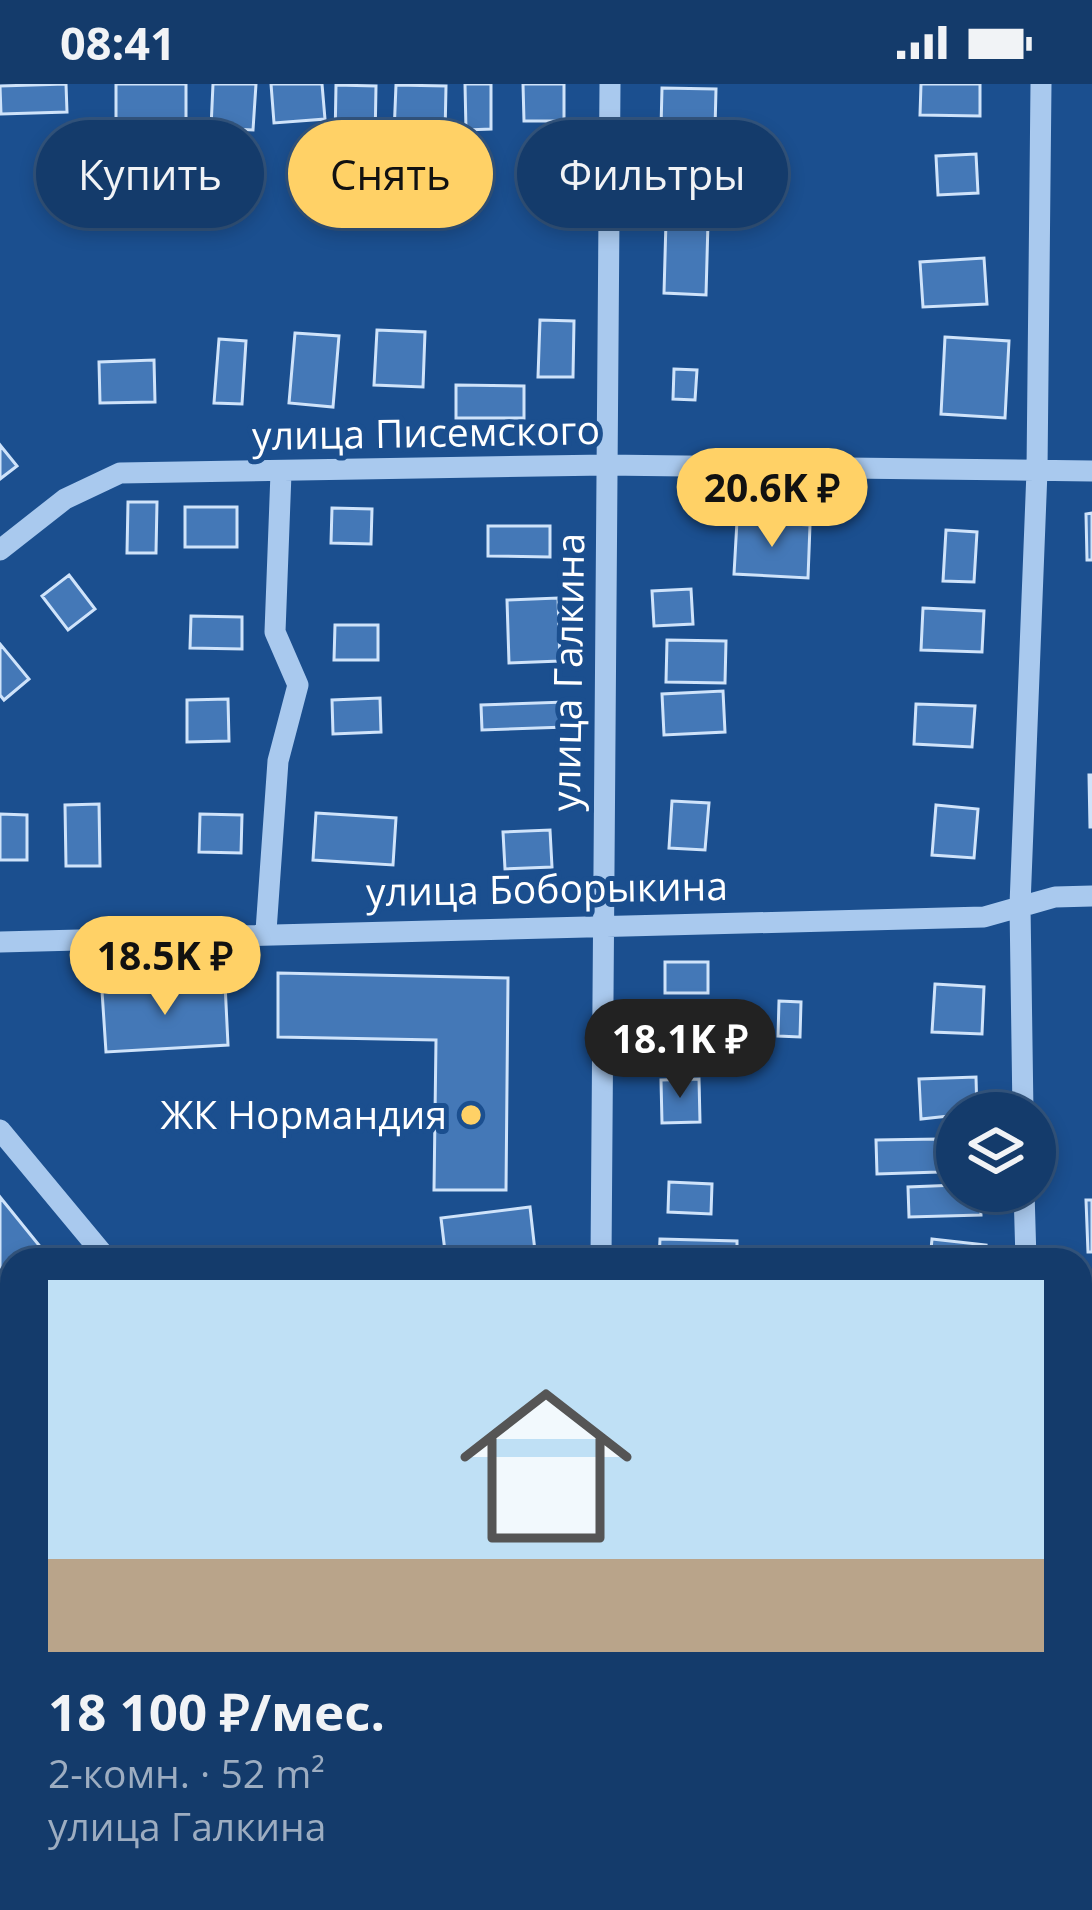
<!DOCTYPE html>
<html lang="ru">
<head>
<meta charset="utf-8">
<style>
	:root { --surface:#143b6b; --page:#1d4271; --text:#f1f3f6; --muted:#9dadc1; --line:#33557e; --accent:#ffd166 }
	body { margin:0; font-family:"Open Sans",sans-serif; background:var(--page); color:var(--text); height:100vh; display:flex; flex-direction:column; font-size:45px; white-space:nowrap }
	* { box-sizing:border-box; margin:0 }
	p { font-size:39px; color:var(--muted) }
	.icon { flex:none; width:66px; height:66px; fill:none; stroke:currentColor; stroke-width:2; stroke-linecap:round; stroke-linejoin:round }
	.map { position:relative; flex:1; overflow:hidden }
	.details { position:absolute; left:0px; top:1164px; width:1092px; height:663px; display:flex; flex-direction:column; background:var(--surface); border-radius:36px 36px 0 0; box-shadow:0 6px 18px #0003,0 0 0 3px var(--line) }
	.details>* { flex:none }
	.hud { position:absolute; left:36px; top:36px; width:1020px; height:108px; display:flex; gap:24px }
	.fabs { position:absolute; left:936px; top:1008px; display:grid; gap:24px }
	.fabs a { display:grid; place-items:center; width:120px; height:120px; border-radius:50%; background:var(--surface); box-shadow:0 6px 18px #0003,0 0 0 3px var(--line); font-size:60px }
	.price { position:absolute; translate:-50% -102px; padding:0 27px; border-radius:42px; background:var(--accent); color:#111; font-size:39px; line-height:78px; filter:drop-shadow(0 3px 6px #0008) }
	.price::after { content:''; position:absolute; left:50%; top:72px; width:36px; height:27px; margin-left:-18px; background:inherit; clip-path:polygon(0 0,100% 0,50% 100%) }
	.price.active { background:#222; color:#fff }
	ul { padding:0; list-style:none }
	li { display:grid; align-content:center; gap:24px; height:636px; padding:0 48px }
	li span { display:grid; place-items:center; height:372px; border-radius:0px; color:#555 }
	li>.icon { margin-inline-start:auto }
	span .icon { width:216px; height:216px; fill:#fffc; stroke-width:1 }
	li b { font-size:51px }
	.pill { padding:0 42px; border-radius:54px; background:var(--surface); box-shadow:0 6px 18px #0003,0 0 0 3px var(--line); font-size:42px; line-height:108px }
	.pill.active { background:var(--accent); color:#111 }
	.status { display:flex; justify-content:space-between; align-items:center; height:84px; padding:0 60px; background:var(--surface); direction:ltr }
	.status svg { height:33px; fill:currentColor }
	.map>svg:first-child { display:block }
	.building { fill:#4478b7; stroke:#cfe3fa; stroke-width:3 }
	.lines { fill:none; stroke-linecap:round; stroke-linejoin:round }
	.minor { stroke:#a9c9ee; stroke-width:21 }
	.poi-dot { fill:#ffd166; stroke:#1b4f8f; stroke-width:4.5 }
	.labels { text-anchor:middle; stroke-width:10; stroke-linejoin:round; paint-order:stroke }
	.street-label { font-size:39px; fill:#fff; stroke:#1b4f8f }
	.poi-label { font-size:39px; fill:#fff; stroke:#1b4f8f; text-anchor:end }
</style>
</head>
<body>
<div class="status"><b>08:41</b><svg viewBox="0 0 49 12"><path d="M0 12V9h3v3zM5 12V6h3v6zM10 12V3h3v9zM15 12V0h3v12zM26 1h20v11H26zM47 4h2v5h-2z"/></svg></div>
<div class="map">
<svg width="1092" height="1826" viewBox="0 0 1092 1826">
	<rect width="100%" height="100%" fill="#1b4f8f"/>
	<path class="building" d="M66,0L67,28L1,30L0,2Z
		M116,0H186V48H116Z
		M213,0H256L253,46L211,44Z
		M271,0H322L325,35L274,39Z
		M465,0H491V45L466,46Z
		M523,0H564V37H524Z
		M921,0H980V32L920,31Z
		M336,1L376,2L375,58L335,57Z
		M396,1L446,2L445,51L394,50Z
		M662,4L716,5L715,45L661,44Z
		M976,70L978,109L938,111L936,72Z
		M667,101L709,102L706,211L664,209Z
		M984,174L987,220L923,223L920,178Z
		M540,236L574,237L573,293H538Z
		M377,246L425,248L423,303L374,301Z
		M295,249L339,252L333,323L289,319Z
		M945,253L1009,257L1005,334L941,330Z
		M219,255L246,257L242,320L214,319Z
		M154,276L155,318L100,319L99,278Z
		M674,285L697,286L695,316L673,315Z
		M456,301L524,302V334H456Z
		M0,361L17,382L0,395Z
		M128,418H157L156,469H127Z
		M185,423H237V463H185Z
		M332,424L372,425L371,460L331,459Z
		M1092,429V476H1087L1086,430Z
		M737,437L810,441L808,494L734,490Z
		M488,442H550V473L488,472Z
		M946,446L977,448L974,498L943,497Z
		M69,491L95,525L68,546L42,512Z
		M691,505L693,540L654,542L652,507Z
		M558,514L560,577L509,579L507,516Z
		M923,524L984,527L982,568L921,566Z
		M191,532L242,533V565L190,564Z
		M335,541H378V576H334Z
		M667,556L726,557L725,599L666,598Z
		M0,560L29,595L4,616L0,611Z
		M723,607L725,648L664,651L662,610Z
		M380,614L381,648L333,650L332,616Z
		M228,615L229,657L187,658V616Z
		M565,618L566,643L482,646L481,621Z
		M916,620L975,622L972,663L914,660Z
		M1089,691H1092V743H1090Z
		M672,717L709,719L705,766L669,764Z
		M99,720L100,782H66L65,721Z
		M936,721L978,725L974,774L932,771Z
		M316,729L396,734L393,781L313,776Z
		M0,730L27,731V776H0Z
		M200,730L242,731L241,769L199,768Z
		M550,746L552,783L505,785L503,748Z
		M665,878H708V909H665Z
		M278,889L508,894L506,1106H434L436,956L278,953Z
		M225,899L228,961L106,968L102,907Z
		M935,900L984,903L982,950L932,948Z
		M779,917L801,918L800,953L778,952Z
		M976,993L977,1029L921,1035L919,995Z
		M699,995L700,1038L662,1039L661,996Z
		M939,1055V1088L877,1090L876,1056Z
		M669,1098L712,1100L711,1130L668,1128Z
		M957,1101V1107H980L981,1131L909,1133L908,1103Z
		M0,1113L51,1176H12V1218L0,1203Z
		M1086,1116H1092V1168H1088Z
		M530,1123L536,1176H446L441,1134Z
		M660,1155L737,1157V1176H659Z
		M932,1155L986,1161L984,1176H930Z
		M1080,1196L1092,1197V1272H1080Z
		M4,1270L12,1279V1338L0,1348Z
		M1088,1299H1092V1361H1088Z
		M1080,1423H1092V1500H1080Z
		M1086,1634H1092V1676H1087Z
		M1092,1784V1826H1078L1080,1785Z
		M186,1815H240V1826H186Z
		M468,1815H546V1826H468Z
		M661,1815H706V1826H661Z
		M942,1815H977V1826H941Z"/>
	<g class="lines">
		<path class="minor" d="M0,466L65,415L120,389L606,381L1092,387
			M266,847L278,677L298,601L275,548L281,389
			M0,858L984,833L1055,813L1092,812
			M1023,1029L1020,821L1037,387L1041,0
			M0,1046L108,1176
			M1024,1107L1026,1176
			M601,1176L610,0
			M0,1421L12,1412
			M1080,1570H1092
			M0,1826L16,1815
			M597,1826L598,1815
			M1030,1826V1815"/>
	</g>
	<circle class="poi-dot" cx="471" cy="1031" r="12"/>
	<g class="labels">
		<g class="street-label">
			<text transform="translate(426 349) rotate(-1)" y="14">улица Писемского</text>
			<text transform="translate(568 588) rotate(-89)" y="14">улица Галкина</text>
			<text transform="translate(547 805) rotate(-1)" y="14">улица Боборыкина</text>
		</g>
		<g class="poi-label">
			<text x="447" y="1045">ЖК Нормандия</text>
		</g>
	</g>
</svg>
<div class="fabs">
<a><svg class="icon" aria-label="layers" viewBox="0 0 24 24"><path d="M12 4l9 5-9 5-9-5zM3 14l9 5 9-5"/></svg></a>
</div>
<b class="price" style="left:772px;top:466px">20.6K ₽</b>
<b class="price" style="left:165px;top:934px">18.5K ₽</b>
<b class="price active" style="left:680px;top:1017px">18.1K ₽</b>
<div class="hud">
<a class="pill">Купить</a>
<a class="pill active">Снять</a>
<a class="pill">Фильтры</a>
</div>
<section class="details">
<ul>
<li><span style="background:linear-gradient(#bfe0f5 75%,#b9a48a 0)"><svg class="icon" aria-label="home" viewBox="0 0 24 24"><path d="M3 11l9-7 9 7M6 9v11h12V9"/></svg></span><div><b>18 100 ₽/мес.</b><p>2-комн. · 52 m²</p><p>улица Галкина</p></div></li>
</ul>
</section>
</div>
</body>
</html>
